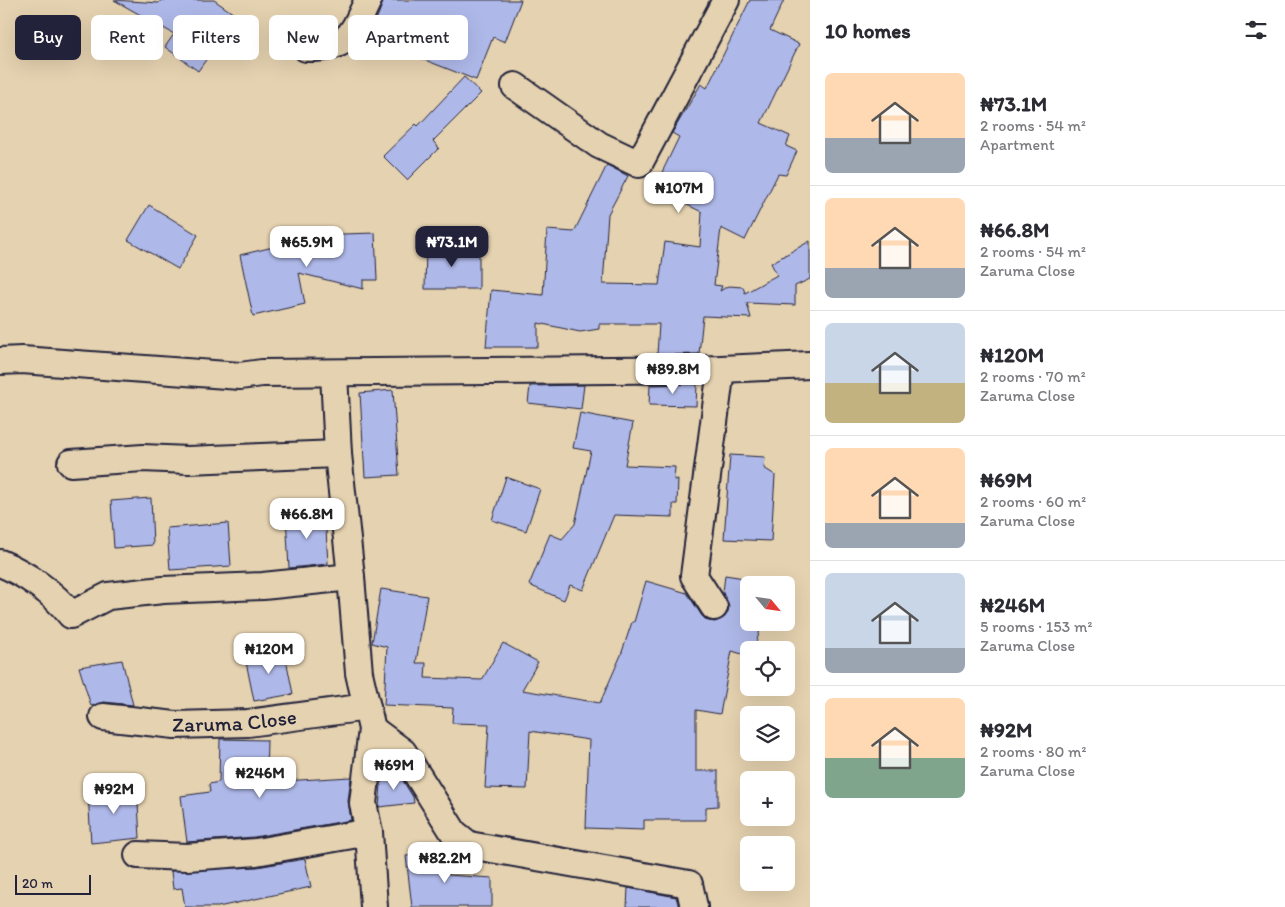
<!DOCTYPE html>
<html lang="en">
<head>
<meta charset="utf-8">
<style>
	:root { --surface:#fff; --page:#f7f7f7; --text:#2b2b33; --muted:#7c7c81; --line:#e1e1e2; --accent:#22223b }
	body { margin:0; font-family:Itim,sans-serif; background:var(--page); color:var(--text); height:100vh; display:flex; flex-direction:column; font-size:19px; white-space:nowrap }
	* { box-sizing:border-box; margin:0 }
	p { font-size:16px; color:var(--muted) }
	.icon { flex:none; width:28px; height:28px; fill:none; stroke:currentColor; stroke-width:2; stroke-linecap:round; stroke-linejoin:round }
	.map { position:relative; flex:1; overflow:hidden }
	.side { display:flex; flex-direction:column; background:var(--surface); width:475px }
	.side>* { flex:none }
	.top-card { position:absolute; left:15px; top:15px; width:475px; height:45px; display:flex; gap:10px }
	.needle { width:32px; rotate:119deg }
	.controls { position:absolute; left:740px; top:576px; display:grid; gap:10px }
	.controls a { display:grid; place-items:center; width:55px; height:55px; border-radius:8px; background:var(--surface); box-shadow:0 5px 20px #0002; font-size:25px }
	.scale { position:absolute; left:15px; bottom:12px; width:76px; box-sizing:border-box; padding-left:5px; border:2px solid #22223b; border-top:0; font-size:14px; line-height:18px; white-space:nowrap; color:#22223b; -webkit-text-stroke:4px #e5d2b0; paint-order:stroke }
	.price { position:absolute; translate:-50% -42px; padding:0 11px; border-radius:10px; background:#fff; color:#222; font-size:16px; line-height:32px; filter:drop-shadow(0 1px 2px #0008) }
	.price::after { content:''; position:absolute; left:50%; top:30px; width:15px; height:11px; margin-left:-8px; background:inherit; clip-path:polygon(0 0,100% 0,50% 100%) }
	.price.current { background:var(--accent); color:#fff }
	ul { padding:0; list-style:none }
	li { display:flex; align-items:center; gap:15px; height:125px; padding:0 15px }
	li+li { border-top:1px solid var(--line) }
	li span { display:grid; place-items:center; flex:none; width:140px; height:100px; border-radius:8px; color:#555 }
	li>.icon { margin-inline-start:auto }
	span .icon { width:60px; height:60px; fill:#fffc; stroke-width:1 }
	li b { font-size:21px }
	h2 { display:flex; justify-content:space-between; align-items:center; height:60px; padding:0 15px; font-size:21px }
	.chip { padding:0 18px; border-radius:8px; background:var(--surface); box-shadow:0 5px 20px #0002; font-size:18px; line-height:45px }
	.chip.current { background:var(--accent); color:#fff }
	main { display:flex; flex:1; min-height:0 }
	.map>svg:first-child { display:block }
	.building { fill:#afb9e9; stroke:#22223b }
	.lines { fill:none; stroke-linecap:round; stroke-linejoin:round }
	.street-casing { stroke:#22223b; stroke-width:30 }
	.street { stroke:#e5d2b0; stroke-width:26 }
	.labels { text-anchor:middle; stroke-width:4.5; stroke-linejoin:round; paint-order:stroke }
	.street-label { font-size:21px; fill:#22223b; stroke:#e5d2b0 }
</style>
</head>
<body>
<main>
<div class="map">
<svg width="810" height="907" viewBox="0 0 810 907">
	<rect width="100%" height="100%" fill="#e5d2b0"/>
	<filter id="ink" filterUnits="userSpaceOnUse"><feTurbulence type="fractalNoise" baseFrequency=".02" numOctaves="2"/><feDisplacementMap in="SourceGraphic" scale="10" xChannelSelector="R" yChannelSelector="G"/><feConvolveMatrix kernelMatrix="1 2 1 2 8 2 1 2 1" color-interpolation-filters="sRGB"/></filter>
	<g filter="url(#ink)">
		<path class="building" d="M114,0L159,3L161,0H214L237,16L198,71L165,47L174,34Z
			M384,0H521L505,42L493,37L476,80L369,38Z
			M750,0H784L770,30L799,44L761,123L790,136L786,146L797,151L786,175L778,174L745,240L721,228L714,285L722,286L720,291L728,286L743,287L745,293L777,275L771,263L810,241V279L795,286V305L747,303L751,318L703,316L699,354L657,355L659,324H599V329L580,332L538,323V347H486L491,290L543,295L547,230L574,232L607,165L628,176L608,214L603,284L659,285L665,242L700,247L702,212L654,189L679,137L672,133L701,84L707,88Z
			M464,77L481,93L433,141L439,148L407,180L383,156L416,124L418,126Z
			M149,205L198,235L178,269L128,240Z
			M375,233L377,280H363V289L299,273L305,304L253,316L240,255L311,238V235Z
			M426,247L479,248V289H425Z
			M697,384L696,406L649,405L650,385Z
			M584,385L581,409L528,403L530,386Z
			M393,390L399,475L365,477L360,393Z
			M580,413L633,423L625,465L675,467L674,480L678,479L677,504H673V517L614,515L583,590L570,585L564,600L529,585L550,534L562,539L575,524L591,451L573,448Z
			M730,455L765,457L764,468L775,475L771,541L724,539Z
			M506,477L540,489L526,531L492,520Z
			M151,498L153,545L114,548L111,501Z
			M325,513L328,564L289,568L286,516Z
			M228,523L231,566L170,570L167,528Z
			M725,575L770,582V585H749V622H769L768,623H762L754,650H749V656L732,651L720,714L696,710V771H718V806L706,807V820H644V830L586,828L589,740L530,731L527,789L485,788L489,724L452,723L453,708L384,705L387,647L372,643L381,589L427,596L416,663H426L425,678L482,680L503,643L538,662L522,690L600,703L621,655L632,622H634L646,581L687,593L702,616L708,621L715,622L722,619L727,614L729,607L723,593Z
			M284,649L293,694L254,701L245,657Z
			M122,660L133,705L104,702L91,706L79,667Z
			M220,739L267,740L266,782L351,777L348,801L351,820L254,837L187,842L181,796L210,792L209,784L219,782Z
			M398,773L413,797L414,803L379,807L382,774Z
			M137,787L140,838L91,843L88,792Z
			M447,852L449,875L492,878V907H412L406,856Z
			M305,859L311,887L218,907H185L182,888L173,889L171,871L257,867Z
			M628,888L676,897L679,907H627Z"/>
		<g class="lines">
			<g class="street-casing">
				<g id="street">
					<path d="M306,48C349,48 351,37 368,0"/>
					<path d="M515,86L599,145L639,164L726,0"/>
					<path d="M0,361L22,360L240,376L262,373L721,369L810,365"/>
					<path d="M334,373L338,454L351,577L359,673L372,729L363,803L369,832L374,907"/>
					<path d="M71,463L143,458L188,460L338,454"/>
					<path d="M0,563C25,573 55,594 71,615L108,596L163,590L263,586L351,577"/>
					<path d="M714,607L694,576L721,369"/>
					<path id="s1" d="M103,717L175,725L248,723L367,707"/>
					<path d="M372,729L403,752L454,833L469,845L689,884L694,907"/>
					<path d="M138,855L187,857L256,852L369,832"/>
				</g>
			</g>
			<use href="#street" class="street"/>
		</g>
	</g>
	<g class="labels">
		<g class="street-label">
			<text dy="7" stroke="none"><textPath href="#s1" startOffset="132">Zaruma Close</textPath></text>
		</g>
	</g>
</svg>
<div class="controls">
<a><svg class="needle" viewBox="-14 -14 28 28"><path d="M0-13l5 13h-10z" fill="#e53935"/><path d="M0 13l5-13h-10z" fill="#7c7c81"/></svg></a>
<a><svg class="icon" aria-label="locate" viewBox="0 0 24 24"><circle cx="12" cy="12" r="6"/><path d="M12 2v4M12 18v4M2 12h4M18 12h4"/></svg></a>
<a><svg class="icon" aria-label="layers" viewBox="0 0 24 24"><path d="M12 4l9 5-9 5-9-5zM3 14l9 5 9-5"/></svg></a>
<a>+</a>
<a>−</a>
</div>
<div class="scale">20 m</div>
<b class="price" style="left:679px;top:214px">₦107M</b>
<b class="price" style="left:307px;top:268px">₦65.9M</b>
<b class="price current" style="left:452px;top:268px">₦73.1M</b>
<b class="price" style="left:673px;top:395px">₦89.8M</b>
<b class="price" style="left:307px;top:540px">₦66.8M</b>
<b class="price" style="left:269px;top:675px">₦120M</b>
<b class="price" style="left:394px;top:791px">₦69M</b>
<b class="price" style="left:260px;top:799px">₦246M</b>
<b class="price" style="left:114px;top:815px">₦92M</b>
<b class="price" style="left:445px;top:884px">₦82.2M</b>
<div class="top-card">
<a class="chip current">Buy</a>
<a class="chip">Rent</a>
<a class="chip">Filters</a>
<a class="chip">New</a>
<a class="chip">Apartment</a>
</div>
</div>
<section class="side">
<h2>10 homes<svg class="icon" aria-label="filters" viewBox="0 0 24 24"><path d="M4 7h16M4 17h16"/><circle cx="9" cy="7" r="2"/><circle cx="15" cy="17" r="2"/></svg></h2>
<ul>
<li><span style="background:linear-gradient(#ffd9b3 65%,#9aa5b1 0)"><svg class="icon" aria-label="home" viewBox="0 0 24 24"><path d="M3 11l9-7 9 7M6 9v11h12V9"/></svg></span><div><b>₦73.1M</b><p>2 rooms · 54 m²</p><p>Apartment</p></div></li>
<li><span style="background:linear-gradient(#ffd9b3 70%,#9aa5b1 0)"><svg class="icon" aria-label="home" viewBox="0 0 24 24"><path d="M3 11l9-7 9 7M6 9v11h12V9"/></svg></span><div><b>₦66.8M</b><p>2 rooms · 54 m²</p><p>Zaruma Close</p></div></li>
<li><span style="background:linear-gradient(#c9d6e8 60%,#c2b280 0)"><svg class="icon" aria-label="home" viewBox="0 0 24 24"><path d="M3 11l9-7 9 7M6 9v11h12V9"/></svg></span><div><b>₦120M</b><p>2 rooms · 70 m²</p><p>Zaruma Close</p></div></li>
<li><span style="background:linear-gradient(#ffd9b3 75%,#9aa5b1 0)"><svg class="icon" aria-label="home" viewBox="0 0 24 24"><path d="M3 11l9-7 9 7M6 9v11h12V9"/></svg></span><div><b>₦69M</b><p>2 rooms · 60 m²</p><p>Zaruma Close</p></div></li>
<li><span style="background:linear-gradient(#c9d6e8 75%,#9aa5b1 0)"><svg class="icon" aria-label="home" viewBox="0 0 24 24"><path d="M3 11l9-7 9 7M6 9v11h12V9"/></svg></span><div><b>₦246M</b><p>5 rooms · 153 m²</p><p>Zaruma Close</p></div></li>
<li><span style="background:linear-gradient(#ffd9b3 60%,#7fa58c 0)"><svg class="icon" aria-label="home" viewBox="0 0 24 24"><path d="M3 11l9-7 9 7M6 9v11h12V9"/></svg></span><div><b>₦92M</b><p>2 rooms · 80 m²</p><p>Zaruma Close</p></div></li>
</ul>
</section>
</main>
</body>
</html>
